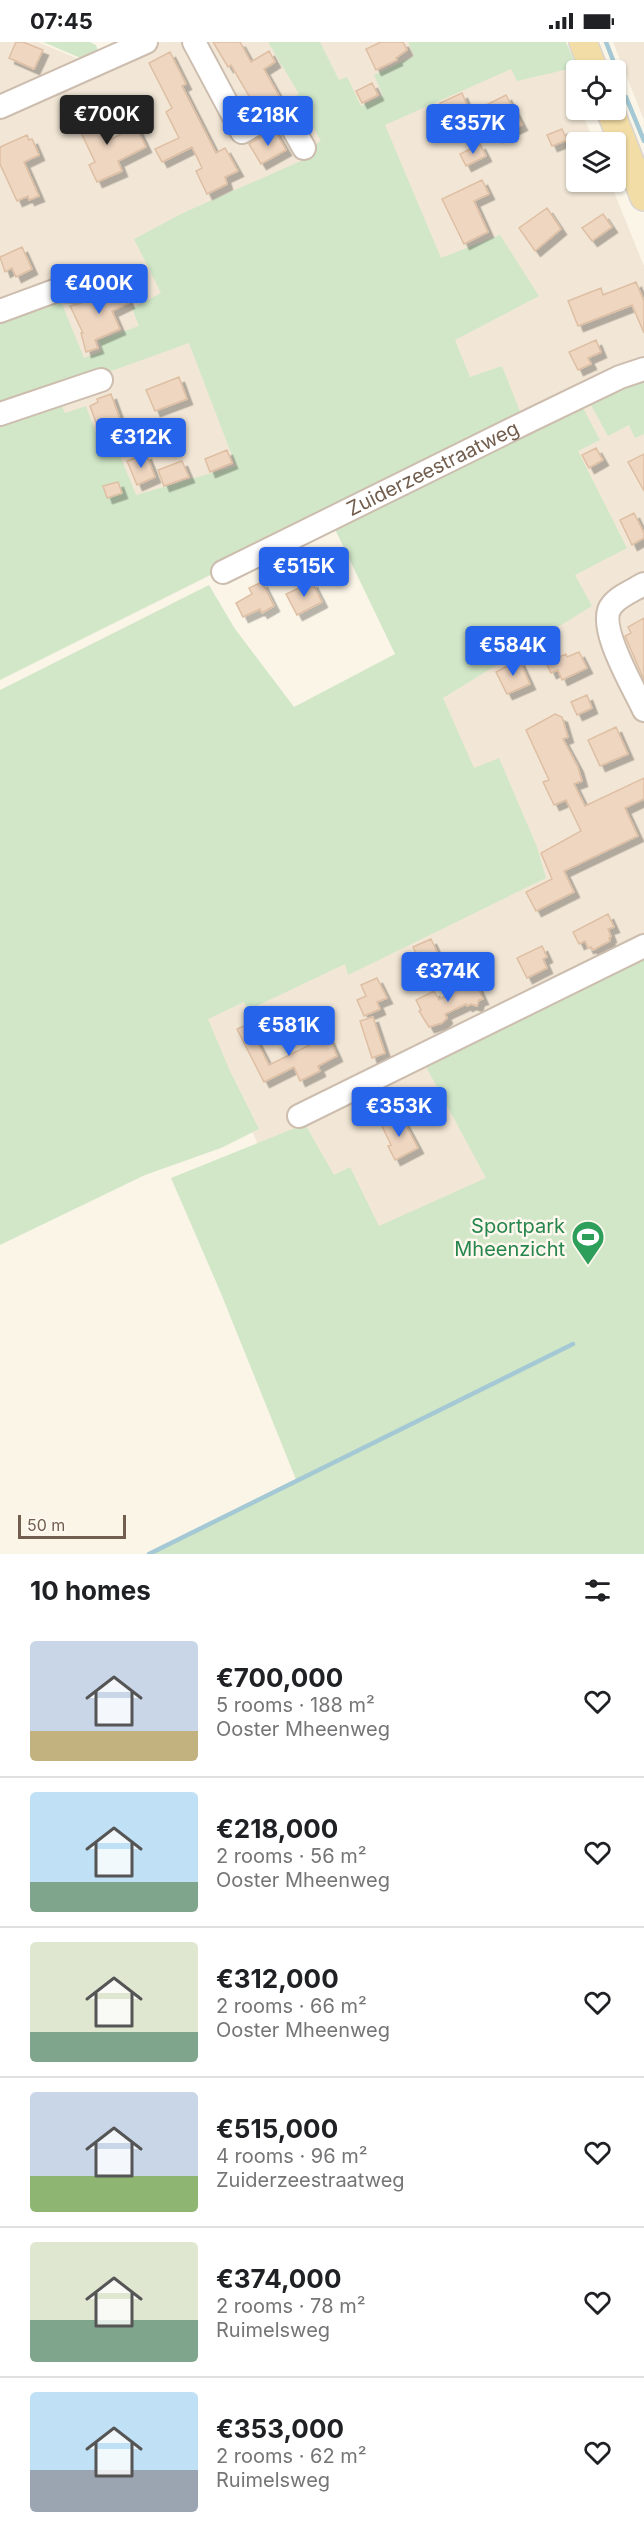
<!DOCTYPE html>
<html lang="en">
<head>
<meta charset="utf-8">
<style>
	:root { --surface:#fff; --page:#f2f2f2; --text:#202124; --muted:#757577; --line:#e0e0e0; --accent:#2563eb }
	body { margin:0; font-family:Inter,sans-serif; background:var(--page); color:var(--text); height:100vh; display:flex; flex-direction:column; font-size:22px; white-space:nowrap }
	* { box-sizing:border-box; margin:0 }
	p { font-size:20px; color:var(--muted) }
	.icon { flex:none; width:33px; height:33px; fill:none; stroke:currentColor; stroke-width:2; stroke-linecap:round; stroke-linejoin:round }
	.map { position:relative; height:1512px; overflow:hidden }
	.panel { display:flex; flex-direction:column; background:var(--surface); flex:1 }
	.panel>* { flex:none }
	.buttons { position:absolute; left:566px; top:18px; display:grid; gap:12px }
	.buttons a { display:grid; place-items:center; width:60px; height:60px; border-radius:6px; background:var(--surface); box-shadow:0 2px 4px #0004; font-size:30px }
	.scale { position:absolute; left:18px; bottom:15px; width:108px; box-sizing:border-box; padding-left:6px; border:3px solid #725e4e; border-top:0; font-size:16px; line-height:21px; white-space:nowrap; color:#725e4e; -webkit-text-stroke:4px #fef8ee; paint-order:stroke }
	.price { position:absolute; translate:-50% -51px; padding:0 14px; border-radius:6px; background:var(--accent); color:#fff; font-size:20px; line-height:39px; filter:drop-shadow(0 2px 3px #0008) }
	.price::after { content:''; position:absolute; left:50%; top:36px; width:18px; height:14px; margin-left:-9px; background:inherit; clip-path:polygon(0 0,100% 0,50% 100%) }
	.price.current { background:#222; color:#fff }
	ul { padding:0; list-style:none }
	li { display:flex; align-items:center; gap:18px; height:150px; padding:0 30px }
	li+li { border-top:2px solid var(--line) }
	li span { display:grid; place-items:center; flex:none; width:168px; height:120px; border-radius:6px; color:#555 }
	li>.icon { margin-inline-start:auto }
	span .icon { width:72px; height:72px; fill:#fffc; stroke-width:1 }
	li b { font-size:26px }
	h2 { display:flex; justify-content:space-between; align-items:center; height:72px; padding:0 30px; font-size:26px }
	.status { display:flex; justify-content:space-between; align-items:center; height:42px; padding:0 30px; background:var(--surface); direction:ltr }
	.status svg { height:16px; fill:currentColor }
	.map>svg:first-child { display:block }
	.residential { fill:#f2e7d6 }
	.green { fill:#d1e7c7 }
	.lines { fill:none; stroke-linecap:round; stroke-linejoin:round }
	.stream { stroke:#a4c9d4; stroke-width:4.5 }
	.building { fill:#eed6c1; stroke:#dfbfa3; stroke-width:1.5; filter:url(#shadow) }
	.minor-casing { stroke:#ccbdae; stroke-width:26 }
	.major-casing { stroke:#dad5d1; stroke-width:30 }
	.minor { stroke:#fff; stroke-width:22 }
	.major { stroke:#f3dda6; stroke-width:27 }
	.labels { text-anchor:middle; stroke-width:5; stroke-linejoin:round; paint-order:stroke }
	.street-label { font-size:20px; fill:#725e4e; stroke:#fef8ee }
	.leisure-label { font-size:20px; fill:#27864d; stroke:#fef8ee; text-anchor:end }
</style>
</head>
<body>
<div class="status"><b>07:45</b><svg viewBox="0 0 49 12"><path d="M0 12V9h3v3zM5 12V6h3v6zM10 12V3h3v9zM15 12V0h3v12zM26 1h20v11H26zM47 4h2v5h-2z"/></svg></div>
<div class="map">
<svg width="644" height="1512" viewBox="0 0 644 1512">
	<defs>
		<filter id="shadow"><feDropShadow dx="5.5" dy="5.5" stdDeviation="0" flood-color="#0004"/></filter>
	</defs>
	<rect width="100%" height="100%" fill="#fbf5e8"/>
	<path class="residential" d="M0,0H38L81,18L0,55Z
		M161,0H555L576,56V68H581L594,100H576V140H610L644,224V895L494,1138L360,1196L263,1113L195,966L438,656L569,533L527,390L466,342L192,296L246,433L65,490L0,439V77Z
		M613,0H644V78Z"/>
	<path class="green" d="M43,0H90L96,3L98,9L95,14L85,18Z
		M268,0H320L339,38L347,35L361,64L383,54L374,33L414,14L408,0H566L577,25L517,39L511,27L385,83L441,216L500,193L539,254L455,298L470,335L502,324L523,377L0,638V375L58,355L65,371L86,364L101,406L115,401L136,453L236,424L189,301L0,369V272L58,252L84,316L102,309L99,298L139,284L132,266L161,251L134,197L183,171L301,119L299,113L321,99L296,54L299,52Z
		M644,332V392L635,396L629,383L608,394L591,363L595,350Z
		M582,364L600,398L578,409L627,506L575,533L592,564L443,656L474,726L499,716L537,805L546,836L348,933L345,922L248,968L244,960L208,977L229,1027L259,1087L221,1106L145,1133L0,1203V648L209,543L235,587L294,665L395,612L332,481Z
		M644,910V1512H149L297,1440L220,1249L171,1136L305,1082L334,1133L350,1125L379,1184L486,1136L424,1021Z"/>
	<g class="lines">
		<path class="stream" d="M606,0L620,36
			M626,55L644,99
			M149,1512L573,1302"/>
	</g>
	<path class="building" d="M16,0H23L43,8L34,27L9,16Z
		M213,0H240L251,20L269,9L275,20L264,27L279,54L256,66L231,23L228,25Z
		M381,0H403L407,8L396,16L397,18L376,28L366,7Z
		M170,10L186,42L182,44L216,111L225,106L238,129L225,135L227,142L207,152L196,129L202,126L192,105L162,120L155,107L179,96L166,70L172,66L149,21Z
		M372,41L378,53L362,61L356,49Z
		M462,51L467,63L446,73L440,61Z
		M506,53L522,83L497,95L482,65Z
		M96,68L110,98L136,84L146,105L118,119L122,129L97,140L89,123L95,120L75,78Z
		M274,87L286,108L261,122L249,102Z
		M562,87L567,98L552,104L547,93Z
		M27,93L29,98L32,97L39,113L24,120L39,154L29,158L28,154L17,159L0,122V105Z
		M480,102L486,114L466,124L460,112Z
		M482,138L489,152L474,159L488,190L464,202L442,157Z
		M547,166L561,187L535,209L519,186Z
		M603,172L612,185L592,199L582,186Z
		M22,205L32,227L16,235L12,226L5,230L0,215Z
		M636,240L644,259V291L632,263L578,284L568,259L601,246L603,253Z
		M120,241L129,261L112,269L120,287L95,298L98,306L86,310L81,291H83L70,264L82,261Z
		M596,298L601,310L588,316L591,322L578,328L569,310Z
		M179,335L187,357L155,369L146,348Z
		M111,352L122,383L100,391L90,364L98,360L97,357Z
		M596,406L603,418L589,426L582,413Z
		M227,408L232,421L210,430L205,417Z
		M146,412L155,435L137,443L127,419Z
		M644,412V449L628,420Z
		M182,419L189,435L164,444L158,428Z
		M118,440L122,451L107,456L103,444Z
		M634,471L644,491V496L632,503L620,478Z
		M262,540L274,564L262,571L260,567L243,575L236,561L252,552L249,546Z
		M312,540L322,560L297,573L286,552Z
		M644,576V638L625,594L631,591L628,585Z
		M579,610L587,626L562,638L558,628L551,631L545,618L558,612L559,615L566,612L567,615Z
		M519,618L530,642L507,652L496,630Z
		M587,653L592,666L577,673L571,660Z
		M555,672L562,675L568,695L563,697L578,725L582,739L574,742L585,764L644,736V757L625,766L638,794L564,829L574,850L536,869L526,850L552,837L541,811L581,789L566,758L554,763L543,740L549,738L526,688Z
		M616,685L628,712L600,724L588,698Z
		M608,872L614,885L608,887L611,895L609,896L610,899L593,908L591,905L588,906L585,899L579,902L573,890Z
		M431,897L437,910L429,914L430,917L420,921L413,905Z
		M542,904L547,915L543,917L547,926L527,936L517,916Z
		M377,936L387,956L377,960L380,967L364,974L357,958L366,954L361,943Z
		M474,937L483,957L479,958L477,964L471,962L467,964L466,962L445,972L447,976L442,981L429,985L419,969L421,968L416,958L434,949L439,958Z
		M373,975L385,1011L372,1016L360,979Z
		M248,982L269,1023L328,994L337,1014L318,1024L320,1029L300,1039L294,1025L264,1040L237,987Z
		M427,1049L434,1065L415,1074L407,1060Z
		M401,1074L418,1106L395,1118L388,1104L391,1103L382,1084Z"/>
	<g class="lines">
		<g class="minor-casing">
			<g id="minor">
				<path d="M194,0L242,90L282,67L304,106"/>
				<path d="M0,65L146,0"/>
				<path d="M0,269L57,248L76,249"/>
				<path d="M0,372L101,338"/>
				<path id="s1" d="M223,530L531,378L620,335L644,327"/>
				<path d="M644,542C634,548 619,554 612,563C595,582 634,646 644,668"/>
				<path d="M299,1074L644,904"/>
			</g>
		</g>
		<g class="major-casing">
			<path id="major" d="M583,0L594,28
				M610,68L644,155"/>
		</g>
		<use href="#minor" class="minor"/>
		<use href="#major" class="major"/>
	</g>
	<defs>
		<g id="stadium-pin" transform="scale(1.725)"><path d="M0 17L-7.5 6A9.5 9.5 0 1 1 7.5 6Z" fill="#2e9e5b" stroke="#fef8ee"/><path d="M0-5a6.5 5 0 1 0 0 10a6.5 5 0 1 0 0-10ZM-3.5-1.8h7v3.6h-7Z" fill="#fff"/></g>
	</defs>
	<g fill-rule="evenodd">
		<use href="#stadium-pin" x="588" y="1195"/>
	</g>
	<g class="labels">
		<g class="street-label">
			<text dy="7" stroke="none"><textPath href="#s1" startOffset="234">Zuiderzeestraatweg</textPath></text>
		</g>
		<g class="leisure-label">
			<text x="565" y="1191">Sportpark<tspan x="565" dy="23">Mheenzicht</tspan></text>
		</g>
	</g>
</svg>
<div class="buttons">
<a><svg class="icon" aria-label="locate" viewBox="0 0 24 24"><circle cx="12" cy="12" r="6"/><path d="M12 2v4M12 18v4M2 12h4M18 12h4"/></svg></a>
<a><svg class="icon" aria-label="layers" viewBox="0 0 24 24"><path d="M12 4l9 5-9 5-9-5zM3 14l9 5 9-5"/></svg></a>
</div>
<div class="scale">50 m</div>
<b class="price current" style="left:107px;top:104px">€700K</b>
<b class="price" style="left:268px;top:105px">€218K</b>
<b class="price" style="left:473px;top:113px">€357K</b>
<b class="price" style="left:99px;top:273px">€400K</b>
<b class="price" style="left:141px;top:427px">€312K</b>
<b class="price" style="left:304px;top:556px">€515K</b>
<b class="price" style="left:513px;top:635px">€584K</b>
<b class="price" style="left:448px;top:961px">€374K</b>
<b class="price" style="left:289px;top:1015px">€581K</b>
<b class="price" style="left:399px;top:1096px">€353K</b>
</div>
<section class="panel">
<h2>10 homes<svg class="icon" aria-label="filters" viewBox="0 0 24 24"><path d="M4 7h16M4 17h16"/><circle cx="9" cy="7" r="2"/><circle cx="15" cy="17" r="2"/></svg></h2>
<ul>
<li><span style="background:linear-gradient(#c9d6e8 75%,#c2b280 0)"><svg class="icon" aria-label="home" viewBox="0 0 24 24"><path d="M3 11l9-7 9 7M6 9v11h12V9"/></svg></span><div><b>€700,000</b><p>5 rooms · 188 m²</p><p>Ooster Mheenweg</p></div><svg class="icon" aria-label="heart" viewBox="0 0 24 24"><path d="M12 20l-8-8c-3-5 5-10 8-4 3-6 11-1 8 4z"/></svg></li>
<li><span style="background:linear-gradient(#bfe0f5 75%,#7fa58c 0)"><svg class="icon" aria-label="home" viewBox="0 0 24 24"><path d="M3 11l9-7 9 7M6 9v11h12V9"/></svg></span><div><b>€218,000</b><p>2 rooms · 56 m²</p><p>Ooster Mheenweg</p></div><svg class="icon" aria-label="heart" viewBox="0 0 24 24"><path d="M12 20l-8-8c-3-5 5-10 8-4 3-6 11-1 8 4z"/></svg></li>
<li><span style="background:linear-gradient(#dfe7d0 75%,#7fa58c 0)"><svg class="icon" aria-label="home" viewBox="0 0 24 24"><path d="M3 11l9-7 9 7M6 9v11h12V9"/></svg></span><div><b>€312,000</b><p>2 rooms · 66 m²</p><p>Ooster Mheenweg</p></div><svg class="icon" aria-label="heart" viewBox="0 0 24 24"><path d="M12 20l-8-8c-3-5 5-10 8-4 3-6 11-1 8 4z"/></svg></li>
<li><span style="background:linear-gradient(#c9d6e8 70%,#8fb573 0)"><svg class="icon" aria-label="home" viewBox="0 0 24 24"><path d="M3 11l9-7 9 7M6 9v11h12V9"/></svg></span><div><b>€515,000</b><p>4 rooms · 96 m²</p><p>Zuiderzeestraatweg</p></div><svg class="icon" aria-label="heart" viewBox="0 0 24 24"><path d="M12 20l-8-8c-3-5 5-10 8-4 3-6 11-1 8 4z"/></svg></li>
<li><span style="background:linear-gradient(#dfe7d0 65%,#7fa58c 0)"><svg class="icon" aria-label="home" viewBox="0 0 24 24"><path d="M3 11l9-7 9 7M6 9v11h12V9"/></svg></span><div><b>€374,000</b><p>2 rooms · 78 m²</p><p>Ruimelsweg</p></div><svg class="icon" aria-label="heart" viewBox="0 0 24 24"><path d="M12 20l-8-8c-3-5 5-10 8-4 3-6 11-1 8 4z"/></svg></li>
<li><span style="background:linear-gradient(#bfe0f5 65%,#9aa5b1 0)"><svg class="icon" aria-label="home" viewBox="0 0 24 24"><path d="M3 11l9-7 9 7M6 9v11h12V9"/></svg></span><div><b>€353,000</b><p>2 rooms · 62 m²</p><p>Ruimelsweg</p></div><svg class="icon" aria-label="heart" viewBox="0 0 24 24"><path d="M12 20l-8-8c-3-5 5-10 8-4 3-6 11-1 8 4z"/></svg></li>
</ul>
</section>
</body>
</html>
